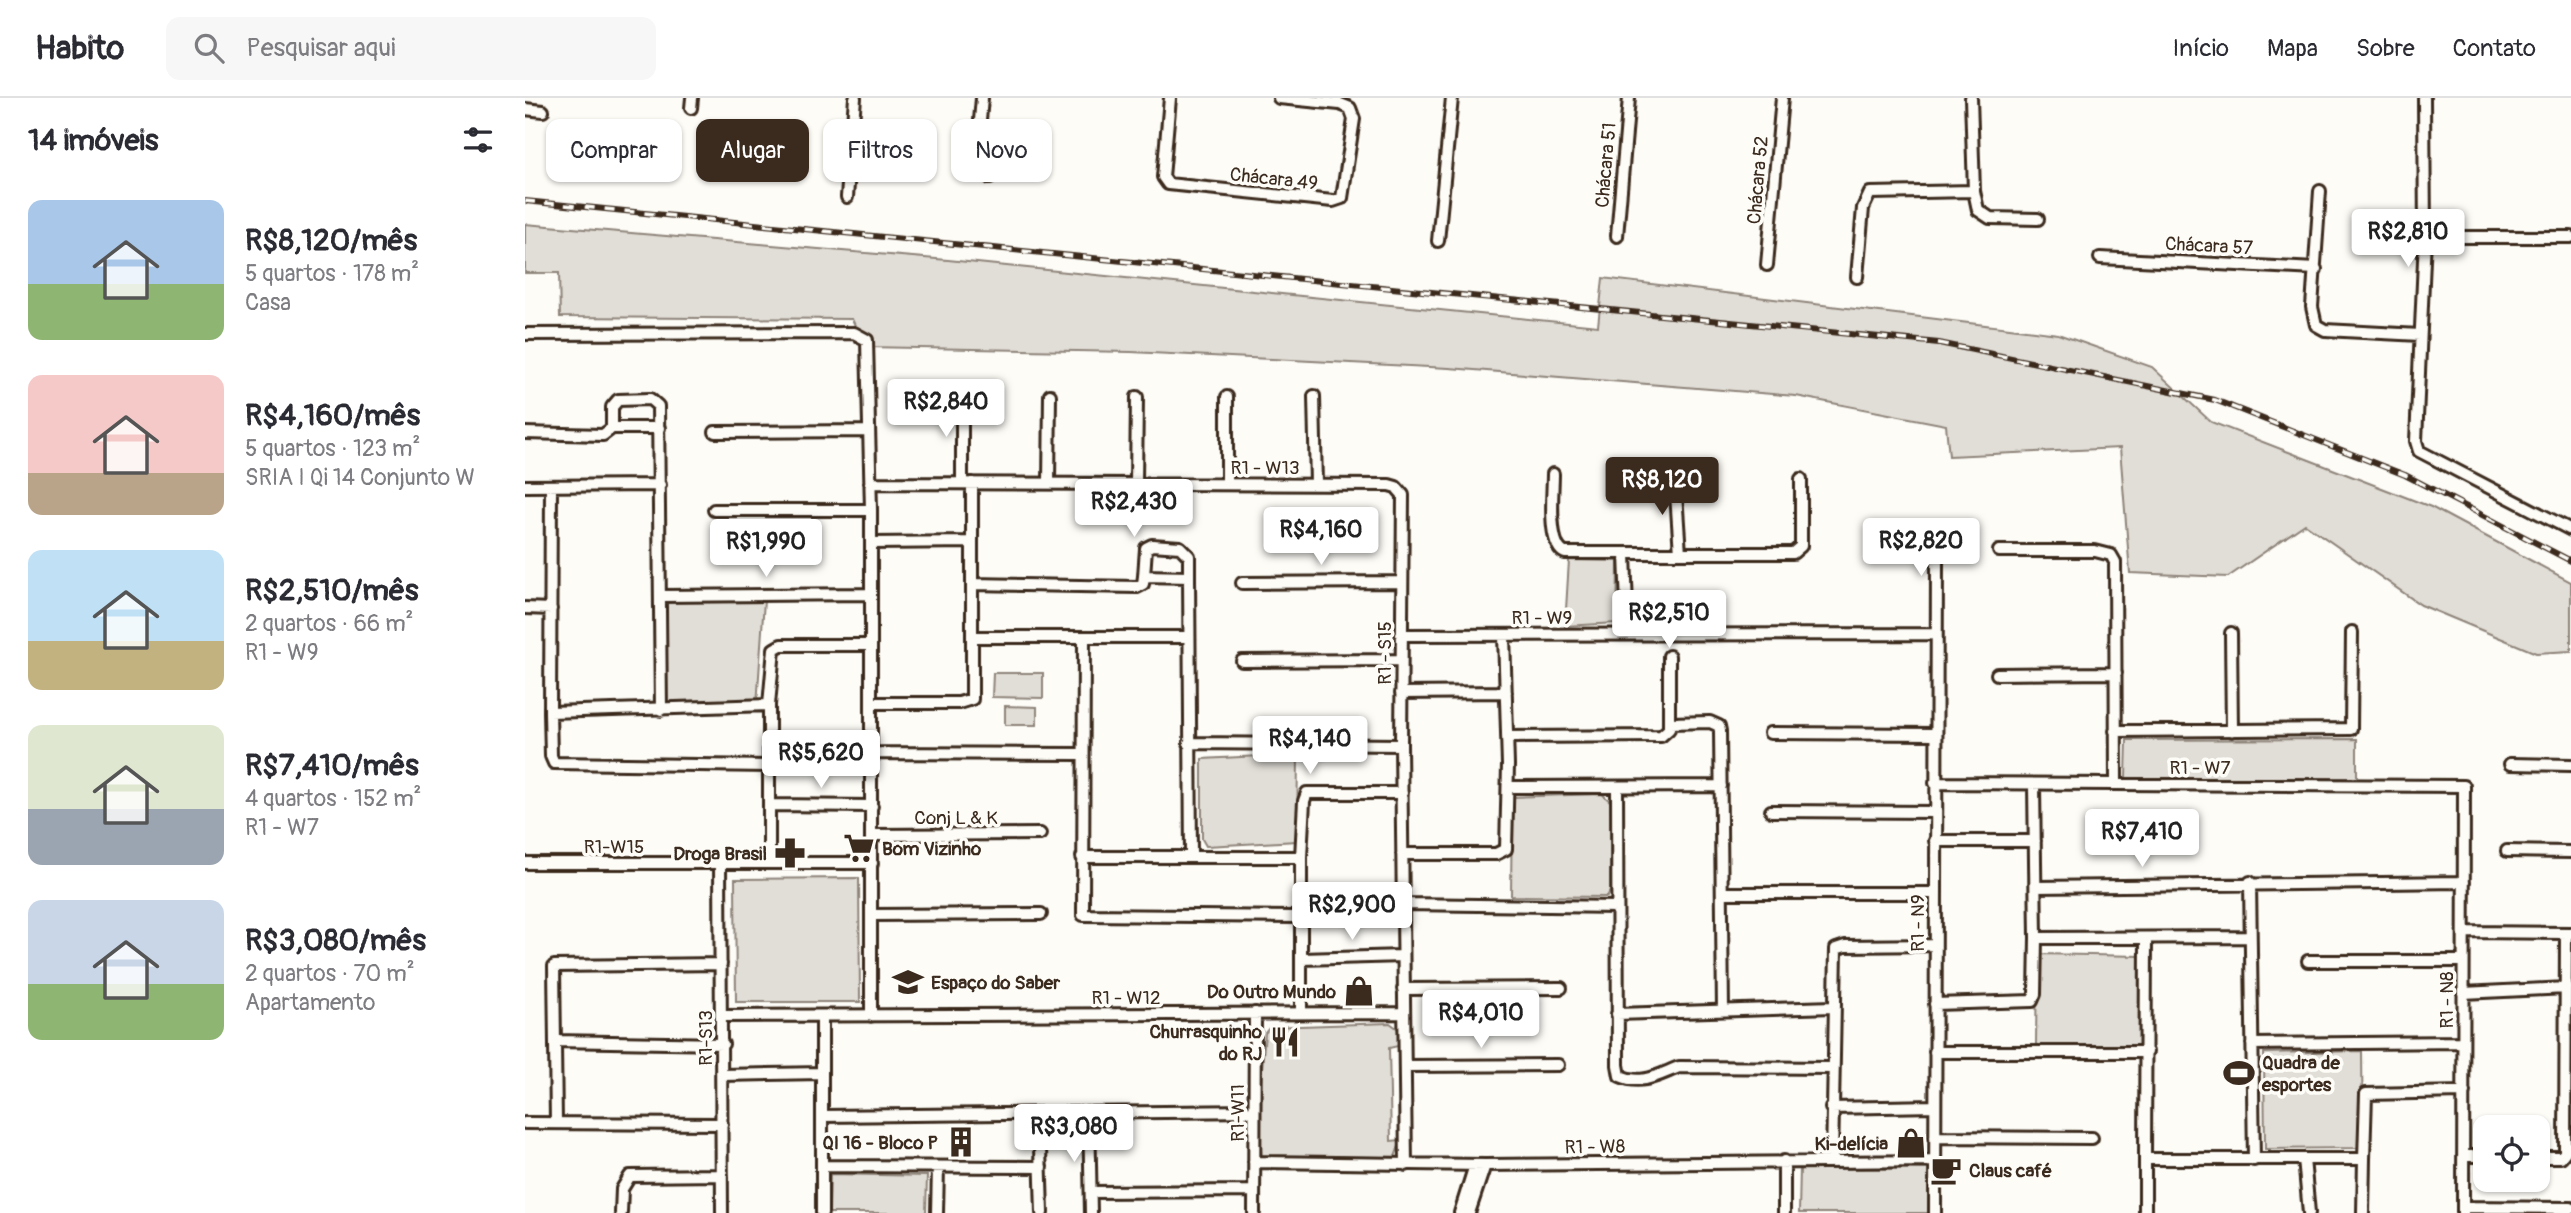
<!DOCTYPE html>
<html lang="pt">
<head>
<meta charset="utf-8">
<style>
	:root { --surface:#fff; --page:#f7f7f7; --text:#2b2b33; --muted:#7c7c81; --line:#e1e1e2; --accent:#3b2a1e }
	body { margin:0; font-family:Pangolin,sans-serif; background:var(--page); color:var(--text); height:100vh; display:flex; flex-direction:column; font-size:26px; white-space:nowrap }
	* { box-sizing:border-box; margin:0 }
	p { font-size:23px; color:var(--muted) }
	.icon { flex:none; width:38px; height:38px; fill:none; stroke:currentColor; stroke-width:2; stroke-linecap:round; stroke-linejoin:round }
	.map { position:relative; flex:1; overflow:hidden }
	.side { display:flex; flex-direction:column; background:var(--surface); width:525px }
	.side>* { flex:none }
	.hud { position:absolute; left:21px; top:21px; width:665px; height:63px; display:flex; gap:14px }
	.tools { position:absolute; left:1948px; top:1017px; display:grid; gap:14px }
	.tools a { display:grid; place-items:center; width:77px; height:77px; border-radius:14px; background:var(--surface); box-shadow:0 2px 5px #0004; font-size:35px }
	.price { position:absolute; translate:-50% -60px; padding:0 16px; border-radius:7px; background:#fff; color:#222; font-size:23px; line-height:46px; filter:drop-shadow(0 2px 4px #0008) }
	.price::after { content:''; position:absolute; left:50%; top:42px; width:21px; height:16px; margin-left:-10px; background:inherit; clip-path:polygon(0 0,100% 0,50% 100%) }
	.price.selected { background:var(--accent); color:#fff }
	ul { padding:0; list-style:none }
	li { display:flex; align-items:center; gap:21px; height:175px; padding:0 28px }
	li span { display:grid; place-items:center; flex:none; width:196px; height:140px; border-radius:14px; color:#555 }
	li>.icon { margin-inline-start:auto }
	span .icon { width:84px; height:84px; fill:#fffc; stroke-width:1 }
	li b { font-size:30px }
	h2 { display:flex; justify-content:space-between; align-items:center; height:84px; padding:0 28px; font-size:30px }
	.tag { padding:0 24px; border-radius:14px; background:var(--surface); box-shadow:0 2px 5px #0004; font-size:24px; line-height:63px }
	.tag.selected { background:var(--accent); color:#fff }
	header { display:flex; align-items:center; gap:42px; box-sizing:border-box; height:98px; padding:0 35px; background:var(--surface); border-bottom:2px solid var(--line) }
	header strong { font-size:33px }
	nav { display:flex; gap:38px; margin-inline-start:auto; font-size:24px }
	.search { width:490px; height:63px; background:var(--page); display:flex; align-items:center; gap:18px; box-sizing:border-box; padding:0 24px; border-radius:14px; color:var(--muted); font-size:26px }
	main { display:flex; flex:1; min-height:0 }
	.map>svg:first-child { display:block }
	.green { fill:#e1ded7; stroke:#8e847a; stroke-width:2 }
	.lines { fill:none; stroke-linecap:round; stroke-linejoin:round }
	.street-casing { stroke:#3b2a1e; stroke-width:16 }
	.street { stroke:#fdfcf7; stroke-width:10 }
	.rail-casing { stroke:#3b2a1e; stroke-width:6 }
	.rail { stroke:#fdfcf7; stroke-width:3.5; stroke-dasharray:10; stroke-linecap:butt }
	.labels { text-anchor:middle; stroke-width:7; stroke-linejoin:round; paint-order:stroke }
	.street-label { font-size:19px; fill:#3b2a1e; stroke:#fdfcf7 }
	.poi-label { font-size:19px; font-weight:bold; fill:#3b2a1e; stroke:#fdfcf7; text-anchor:end }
</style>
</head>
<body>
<header>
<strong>Habito</strong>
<div class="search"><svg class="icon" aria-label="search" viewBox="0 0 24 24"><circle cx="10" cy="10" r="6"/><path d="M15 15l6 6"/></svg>Pesquisar aqui</div>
<nav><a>Início</a><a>Mapa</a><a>Sobre</a><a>Contato</a></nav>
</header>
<main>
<section class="side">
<h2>14 imóveis<svg class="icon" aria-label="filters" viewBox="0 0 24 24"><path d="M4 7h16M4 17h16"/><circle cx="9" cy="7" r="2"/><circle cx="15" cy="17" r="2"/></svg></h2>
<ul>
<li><span style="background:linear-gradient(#a9c7e8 60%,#8fb573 0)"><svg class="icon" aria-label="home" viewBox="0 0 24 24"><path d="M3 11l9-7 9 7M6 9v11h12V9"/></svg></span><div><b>R$8,120/mês</b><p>5 quartos · 178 m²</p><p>Casa</p></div></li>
<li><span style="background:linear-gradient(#f6c9c9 70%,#b9a48a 0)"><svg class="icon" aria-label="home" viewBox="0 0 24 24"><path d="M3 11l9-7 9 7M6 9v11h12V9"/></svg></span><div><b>R$4,160/mês</b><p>5 quartos · 123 m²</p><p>SRIA I Qi 14 Conjunto W</p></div></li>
<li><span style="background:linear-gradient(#bfe0f5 65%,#c2b280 0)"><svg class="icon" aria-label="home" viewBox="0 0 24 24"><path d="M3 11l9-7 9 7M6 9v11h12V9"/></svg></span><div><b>R$2,510/mês</b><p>2 quartos · 66 m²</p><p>R1 - W9</p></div></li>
<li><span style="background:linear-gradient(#dfe7d0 60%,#9aa5b1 0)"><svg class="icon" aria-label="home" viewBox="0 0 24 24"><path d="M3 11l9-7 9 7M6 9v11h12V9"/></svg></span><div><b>R$7,410/mês</b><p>4 quartos · 152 m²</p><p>R1 - W7</p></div></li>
<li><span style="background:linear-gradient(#c9d6e8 60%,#8fb573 0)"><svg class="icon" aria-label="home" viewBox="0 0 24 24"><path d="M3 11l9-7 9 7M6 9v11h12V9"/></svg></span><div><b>R$3,080/mês</b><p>2 quartos · 70 m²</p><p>Apartamento</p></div></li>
</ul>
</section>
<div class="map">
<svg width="2046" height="1115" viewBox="0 0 2046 1115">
	<rect width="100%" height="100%" fill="#fdfcf7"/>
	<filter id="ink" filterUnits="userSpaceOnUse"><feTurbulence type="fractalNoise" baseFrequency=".0143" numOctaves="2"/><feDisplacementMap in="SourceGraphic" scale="14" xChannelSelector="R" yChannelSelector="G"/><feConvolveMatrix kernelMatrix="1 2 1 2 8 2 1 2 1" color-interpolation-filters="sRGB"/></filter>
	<g filter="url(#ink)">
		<path class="green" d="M0,126L423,162L1073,228L1078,180L1533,236L1627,269L1686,324L1906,409L2046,484V553L2011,555L1896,507L1780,426L1703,479L1605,475L1595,350L1424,358L1421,327L1271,298L924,270L606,254L340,249L327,221L35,219L34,175H0Z
			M1044,462L1093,463L1092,525L1040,528Z
			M137,497L239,502L232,608L134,603Z
			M468,575H518V600L467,599Z
			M480,608L512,609V627H480Z
			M1832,641V680H1601L1602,642Z
			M773,656L772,743L681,748L677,741V661Z
			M1077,696L1086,704L1085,793L1082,799L986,798L987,699Z
			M334,780L335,904H211L210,781Z
			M1512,856L1617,858L1615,949L1511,947Z
			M865,925L873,931V948L864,950L866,1043L876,1042L870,1059L737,1061L733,1020L740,935L745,929Z
			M1837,953L1838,1050L1740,1051L1739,955Z
			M1275,1070L1404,1071V1115H1274Z
			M305,1076L402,1078L401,1115H304Z"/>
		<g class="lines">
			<g class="street-casing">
				<path id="street" d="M457,0L453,45L465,80
					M645,0L638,79L643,86L808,103L817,100L829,21L825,10L815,6L754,0
					M1446,0L1449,93L1453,112L1465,120L1513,121
					M1899,0L1900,139L1891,343L1894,353L2046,432
					M166,10L167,0
					M0,11L18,13
					M1795,93L1787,209L1791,227L1800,232L1895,237
					M322,99L330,0
					M1092,138L1104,0
					M1900,139H2046
					M913,143L927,0
					M1575,160L1791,171
					M1242,167L1257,0
					M1332,179L1338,110L1345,95L1449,93
					M0,236L329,235L342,242L346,412V918
					M789,298L791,386
					M87,330V309L93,302L125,301L133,308L136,612
					M190,334L344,333
					M0,335L78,337L87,330H134
					M1028,376C1028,395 1022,447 1040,455H1268L1276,448V381
					M1150,381L1155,455
					M345,385L864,387L871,389L878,397L876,647L881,1067
					M437,385V297
					M524,385L525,297
					M611,385L612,299
					M702,386V299
					M0,388L135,387
					M26,388L25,614L244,607
					M189,412H346
					M1364,441L1405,443L1412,457L1410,1115
					M346,445L447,444
					M1474,453H1570L1586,457L1590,464L1591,686
					M1100,456L1103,536
					M664,479L619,478L621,450L627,447L655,449L664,458V479L666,759
					M717,485L876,484
					M447,486L612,489L618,486L619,478
					M136,498L346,496
					M0,510L26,511
					M1706,535L1707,633
					M876,537L1411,536
					M447,539H559L558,817L776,819
					M559,539H664
					M717,563L876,562
					M1472,576L1591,575
					M876,595L981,594
					M346,605H434L447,601V385
					M25,614L26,658L29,665L245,668
					M1144,625L1185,624L1194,628L1195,633L1198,913
					M1590,633L1826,631L1827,534
					M1245,635L1410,636
					M982,639L1136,638L1144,631V558
					M664,645L876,647
					M347,655L557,656
					M1985,666L2046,667
					M1410,685L1939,688L1938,1115
					M1509,687L1511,840L1725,839
					M983,689L1196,688
					M1092,689L1093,967L1095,978C1117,988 1135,976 1154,969L1307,970
					M245,707L347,708
					M1246,713L1410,714
					M347,737L515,736
					M1410,743H1510
					M1982,753L2046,754
					M877,756H971L981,751L983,667L979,537
					M557,759H776V915
					M776,759L779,703L782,695H877
					M0,765H347
					M195,765L197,1115
					M244,765V607L249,551L256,547H346
					M1725,784L1729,1062
					M1511,789L1939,784
					M1197,795H1410
					M878,806L1092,809
					M347,817L516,816
					M1939,834L2046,835
					M1621,840L1620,1061H1839L1838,1115
					M777,861L878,858
					M1783,863H1938
					M878,891L1036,890
					M1938,895L2041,890
					M1410,906L1507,903L1510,896L1511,840
					M1092,916L1308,909
					M198,918L878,915
					M297,918V1115
					M30,943L198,946
					M1727,946L1938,944
					M1410,954H1622
					M880,968L1033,967
					M197,977L297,975
					M1306,1010L1410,1008
					M564,1016L566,1115
					M514,1017L517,1115
					M297,1018L729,1013
					M31,1024L29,868L196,866
					M0,1025L197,1026
					M1410,1039L1567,1040
					M1939,1058H1960
					M2012,1059H2036L2040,1054L2041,835
					M1620,1061V1115
					M1779,1061L1784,1115
					M1839,1061L1841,996L1939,994
					M729,1064L960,1067L1410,1063
					M1307,1064L1311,851L1320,848L1410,847
					M298,1068L516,1069
					M566,1094L729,1093
					M1938,1109L2046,1110
					M96,1115L97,1091L105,1078L197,1077
					M412,1115L413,1069
					M729,1115L730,915
					M935,1115L950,1067
					M944,1115L960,1067
					M1259,1115V1063"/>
			</g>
			<use href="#street" class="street"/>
			<g class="rail-casing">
				<path id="rail" d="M0,103L1414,245L1690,302L1880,377L2046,463"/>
			</g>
			<use href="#rail" class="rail"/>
		</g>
	</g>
	<defs>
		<g id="supermarket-bare" transform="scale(2.415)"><path d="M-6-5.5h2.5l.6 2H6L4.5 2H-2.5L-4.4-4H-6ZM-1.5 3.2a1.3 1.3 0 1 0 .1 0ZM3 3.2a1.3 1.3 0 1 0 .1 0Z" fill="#3b2a1e" stroke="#fdfcf7" stroke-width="2.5" paint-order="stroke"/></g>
		<g id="pharmacy-bare" transform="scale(2.415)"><path d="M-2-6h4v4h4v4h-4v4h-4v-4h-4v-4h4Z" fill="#3b2a1e" stroke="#fdfcf7" stroke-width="2.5" paint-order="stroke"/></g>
		<g id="school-bare" transform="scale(2.415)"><path d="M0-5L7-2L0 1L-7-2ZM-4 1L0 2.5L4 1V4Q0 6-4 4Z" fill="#3b2a1e" stroke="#fdfcf7" stroke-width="2.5" paint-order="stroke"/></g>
		<g id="shop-bare" transform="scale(2.415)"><path d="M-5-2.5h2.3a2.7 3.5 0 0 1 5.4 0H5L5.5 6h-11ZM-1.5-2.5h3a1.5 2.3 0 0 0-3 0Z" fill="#3b2a1e" stroke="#fdfcf7" stroke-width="2.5" paint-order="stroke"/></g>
		<g id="restaurant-bare" transform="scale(2.415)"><path d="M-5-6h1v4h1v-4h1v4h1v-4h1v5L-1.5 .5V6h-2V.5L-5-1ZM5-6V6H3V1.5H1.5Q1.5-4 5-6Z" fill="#3b2a1e" stroke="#fdfcf7" stroke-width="2.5" paint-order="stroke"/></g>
		<g id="stadium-bare" transform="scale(2.415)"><path d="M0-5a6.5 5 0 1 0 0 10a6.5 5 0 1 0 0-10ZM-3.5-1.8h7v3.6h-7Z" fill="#3b2a1e" stroke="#fdfcf7" stroke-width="2.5" paint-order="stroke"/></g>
		<g id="building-bare" transform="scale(2.415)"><path d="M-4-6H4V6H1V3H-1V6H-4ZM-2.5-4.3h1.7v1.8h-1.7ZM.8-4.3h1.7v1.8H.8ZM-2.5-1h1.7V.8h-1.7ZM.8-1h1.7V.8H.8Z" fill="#3b2a1e" stroke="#fdfcf7" stroke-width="2.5" paint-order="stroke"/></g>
		<g id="cafe-bare" transform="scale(2.415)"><path d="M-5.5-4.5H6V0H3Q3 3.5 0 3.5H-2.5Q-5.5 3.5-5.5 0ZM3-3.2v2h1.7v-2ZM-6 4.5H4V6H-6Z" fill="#3b2a1e" stroke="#fdfcf7" stroke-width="2.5" paint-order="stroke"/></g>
	</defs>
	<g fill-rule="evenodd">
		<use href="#supermarket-bare" x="334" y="750"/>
		<use href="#pharmacy-bare" x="265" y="755"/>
		<use href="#school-bare" x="383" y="884"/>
		<use href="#shop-bare" x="834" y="893"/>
		<use href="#restaurant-bare" x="760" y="944"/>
		<use href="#stadium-bare" x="1714" y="975"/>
		<use href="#building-bare" x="436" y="1044"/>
		<use href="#shop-bare" x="1386" y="1045"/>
		<use href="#cafe-bare" x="1421" y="1072"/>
	</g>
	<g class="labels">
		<g class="street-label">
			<text transform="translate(1080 67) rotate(-85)" y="7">Chácara 51</text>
			<text transform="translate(749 80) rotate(6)" y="7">Chácara 49</text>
			<text transform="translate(1232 82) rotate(-85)" y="7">Chácara 52</text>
			<text transform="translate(1684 147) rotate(3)" y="7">Chácara 57</text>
			<text x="740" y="376">R1 - W13</text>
			<text x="1017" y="526">R1 - W9</text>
			<text transform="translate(859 555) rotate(-90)" y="7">R1 - S15</text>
			<text x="1675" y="676">R1 - W7</text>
			<text x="431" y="726">Conj L &amp; K</text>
			<text x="89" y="755">R1-W15</text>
			<text transform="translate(1392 825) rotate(-90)" y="7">R1 - N9</text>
			<text x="601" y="906">R1 - W12</text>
			<text transform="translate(1921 902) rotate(-90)" y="7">R1 - N8</text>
			<text transform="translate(180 940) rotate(-90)" y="7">R1-S13</text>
			<text transform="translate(712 1015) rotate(-90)" y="7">R1-W11</text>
			<text transform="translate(1070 1048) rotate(-1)" y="7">R1 - W8</text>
		</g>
		<g class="poi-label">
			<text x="357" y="757" text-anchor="start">Bom Vizinho</text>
			<text x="242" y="762">Droga Brasil</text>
			<text x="406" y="891" text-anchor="start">Espaço do Saber</text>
			<text x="811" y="900">Do Outro Mundo</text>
			<text x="737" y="940">Churrasquinho<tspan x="737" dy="22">do RJ</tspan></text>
			<text x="1737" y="971" text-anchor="start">Quadra de<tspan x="1737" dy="22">esportes</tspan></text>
			<text x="413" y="1051">QI 16 - Bloco P</text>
			<text x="1363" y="1052">Ki-delícia</text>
			<text x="1444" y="1079" text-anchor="start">Claus café</text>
		</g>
	</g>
</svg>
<div class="tools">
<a><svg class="icon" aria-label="locate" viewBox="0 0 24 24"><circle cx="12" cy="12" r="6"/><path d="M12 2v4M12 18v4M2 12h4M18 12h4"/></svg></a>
</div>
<b class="price" style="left:1883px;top:171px">R$2,810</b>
<b class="price" style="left:421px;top:341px">R$2,840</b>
<b class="price selected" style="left:1137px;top:419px">R$8,120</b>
<b class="price" style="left:609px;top:441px">R$2,430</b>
<b class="price" style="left:796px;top:469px">R$4,160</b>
<b class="price" style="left:1396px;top:480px">R$2,820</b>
<b class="price" style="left:241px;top:481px">R$1,990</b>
<b class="price" style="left:1144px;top:552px">R$2,510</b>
<b class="price" style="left:785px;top:678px">R$4,140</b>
<b class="price" style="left:296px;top:692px">R$5,620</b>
<b class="price" style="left:1617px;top:771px">R$7,410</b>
<b class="price" style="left:827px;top:844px">R$2,900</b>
<b class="price" style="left:956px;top:952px">R$4,010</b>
<b class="price" style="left:549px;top:1066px">R$3,080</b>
<div class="hud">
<a class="tag">Comprar</a>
<a class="tag selected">Alugar</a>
<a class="tag">Filtros</a>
<a class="tag">Novo</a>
</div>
</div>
</main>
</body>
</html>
